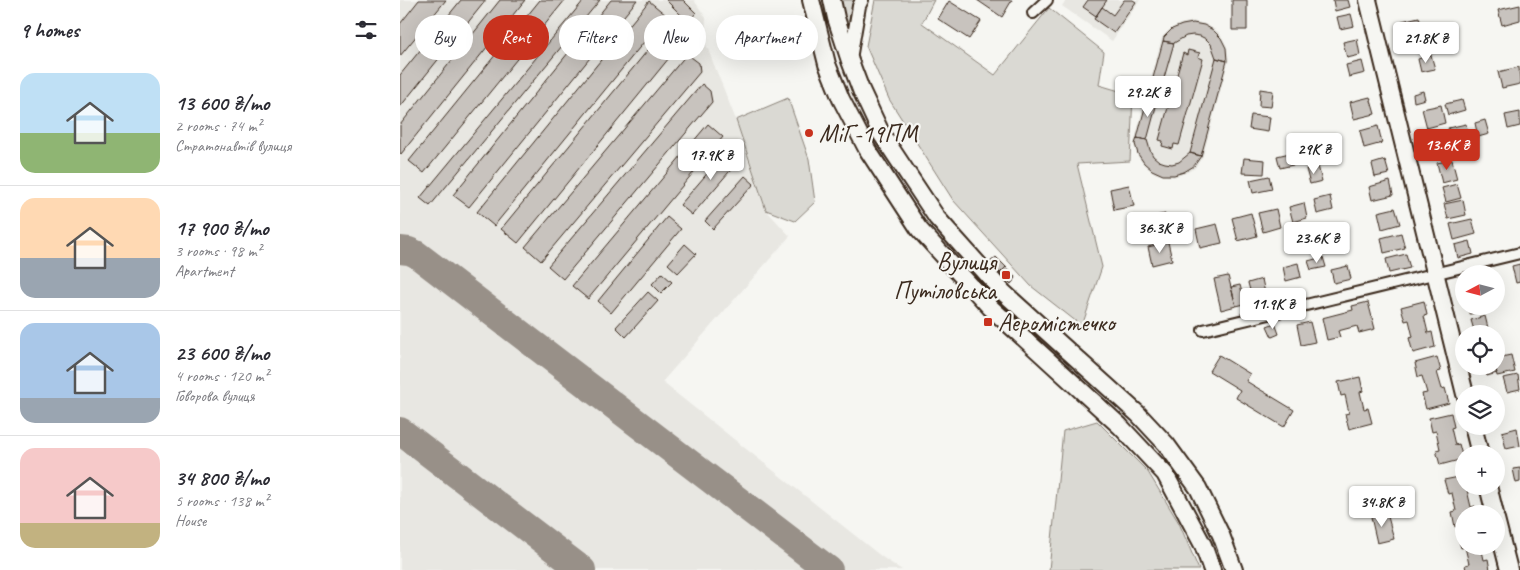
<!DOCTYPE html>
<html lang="en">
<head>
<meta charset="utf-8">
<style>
	:root { --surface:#fff; --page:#f2f2f3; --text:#2b2b33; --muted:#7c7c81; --line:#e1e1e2; --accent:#c8321e }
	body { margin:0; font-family:Caveat,sans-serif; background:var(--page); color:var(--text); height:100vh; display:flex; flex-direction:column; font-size:19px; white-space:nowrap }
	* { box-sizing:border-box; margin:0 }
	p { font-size:16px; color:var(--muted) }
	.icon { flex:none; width:28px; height:28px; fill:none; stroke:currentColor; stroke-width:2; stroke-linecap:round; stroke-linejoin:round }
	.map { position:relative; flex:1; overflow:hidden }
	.details { display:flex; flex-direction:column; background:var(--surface); width:400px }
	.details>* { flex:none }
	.guide { position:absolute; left:15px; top:15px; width:475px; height:45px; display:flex; gap:10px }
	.needle { width:32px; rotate:263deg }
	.fabs { position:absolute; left:1055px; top:265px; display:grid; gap:10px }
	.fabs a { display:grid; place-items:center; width:50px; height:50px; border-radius:50%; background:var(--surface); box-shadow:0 5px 20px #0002; font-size:25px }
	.price { position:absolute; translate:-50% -42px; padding:0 11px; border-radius:5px; background:#fff; color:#222; font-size:16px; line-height:32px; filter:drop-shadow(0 1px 2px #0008) }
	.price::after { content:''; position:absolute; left:50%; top:30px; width:15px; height:11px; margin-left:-8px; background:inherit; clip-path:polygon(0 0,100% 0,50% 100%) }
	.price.on { background:var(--accent); color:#fff }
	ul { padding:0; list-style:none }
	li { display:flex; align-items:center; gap:15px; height:125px; padding:0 20px }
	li+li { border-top:1px solid var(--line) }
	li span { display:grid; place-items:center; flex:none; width:140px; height:100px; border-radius:15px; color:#555 }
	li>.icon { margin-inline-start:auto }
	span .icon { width:60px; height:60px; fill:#fffc; stroke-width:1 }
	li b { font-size:21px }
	h2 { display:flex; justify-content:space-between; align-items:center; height:60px; padding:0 20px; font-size:21px }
	.tag { padding:0 18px; border-radius:22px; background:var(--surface); box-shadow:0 5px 20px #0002; font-size:18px; line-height:45px }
	.tag.on { background:var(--accent); color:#fff }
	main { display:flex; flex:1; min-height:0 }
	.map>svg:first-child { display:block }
	.built { fill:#e8e7e2 }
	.green { fill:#dad9d3; stroke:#8a8278 }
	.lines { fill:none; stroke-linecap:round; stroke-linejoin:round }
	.taxiway { stroke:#989088; stroke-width:28 }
	.building { fill:#c8c3be; stroke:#3b2a1e }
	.minor-casing { stroke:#3b2a1e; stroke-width:14 }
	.tertiary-casing { stroke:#3b2a1e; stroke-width:16 }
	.primary-casing { stroke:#3b2a1e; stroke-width:20 }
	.minor { stroke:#f6f6f2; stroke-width:10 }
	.tertiary { stroke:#f6f6f2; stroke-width:12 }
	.primary { stroke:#f6f6f2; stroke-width:16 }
	.poi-dot { fill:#c8321e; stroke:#f6f6f2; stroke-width:2 }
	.labels { text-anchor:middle; stroke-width:4.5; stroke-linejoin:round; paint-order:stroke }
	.poi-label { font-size:25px; fill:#3b2a1e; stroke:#f6f6f2; text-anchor:start }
</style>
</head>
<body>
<main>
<section class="details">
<h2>9 homes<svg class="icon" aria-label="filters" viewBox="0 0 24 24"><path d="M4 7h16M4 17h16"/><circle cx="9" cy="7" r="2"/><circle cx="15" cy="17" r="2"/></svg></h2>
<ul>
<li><span style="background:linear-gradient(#bfe0f5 60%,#8fb573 0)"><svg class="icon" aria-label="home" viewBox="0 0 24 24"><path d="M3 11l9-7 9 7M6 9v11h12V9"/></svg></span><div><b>13 600 ₴/mo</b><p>2 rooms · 74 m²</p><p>Стратонавтів вулиця</p></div></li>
<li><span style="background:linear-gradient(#ffd9b3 60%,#9aa5b1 0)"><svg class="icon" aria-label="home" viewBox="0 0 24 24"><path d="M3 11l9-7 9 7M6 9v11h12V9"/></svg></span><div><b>17 900 ₴/mo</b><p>3 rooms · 98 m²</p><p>Apartment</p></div></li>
<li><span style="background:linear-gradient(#a9c7e8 75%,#9aa5b1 0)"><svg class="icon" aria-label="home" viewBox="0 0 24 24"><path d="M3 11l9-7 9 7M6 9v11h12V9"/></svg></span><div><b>23 600 ₴/mo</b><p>4 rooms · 120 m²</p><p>Говорова вулиця</p></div></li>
<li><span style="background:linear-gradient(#f6c9c9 75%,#c2b280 0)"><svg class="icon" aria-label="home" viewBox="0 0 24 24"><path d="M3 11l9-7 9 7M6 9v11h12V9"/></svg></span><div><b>34 800 ₴/mo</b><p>5 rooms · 138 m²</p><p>House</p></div></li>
</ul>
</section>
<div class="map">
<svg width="1120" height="570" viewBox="0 0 1120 570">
	<rect width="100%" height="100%" fill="#f6f6f2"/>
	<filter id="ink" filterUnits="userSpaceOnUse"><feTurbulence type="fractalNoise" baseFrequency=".02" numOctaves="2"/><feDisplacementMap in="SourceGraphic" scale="10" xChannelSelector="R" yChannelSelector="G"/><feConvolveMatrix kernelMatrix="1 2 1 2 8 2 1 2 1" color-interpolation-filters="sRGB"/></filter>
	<g filter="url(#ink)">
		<path class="built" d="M0,0H294L306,18L305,42L336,120L366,210L390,236L262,382L482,557L502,570H0Z
			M666,0H740L712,41L662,6Z
			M793,21L805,24L819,32L827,46L829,59L803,156L795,168L786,173L774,177L756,174L744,165L738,157L734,144L737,131L762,37L767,32L779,24Z"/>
		<path class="green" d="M439,0H459L450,36Z
			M475,0H534L522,23L595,75L649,8L704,52L699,85L733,95L730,161L677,164L702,267L682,326L631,286L553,200L489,99L466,46Z
			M388,98L409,159L415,202L395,221L366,210L336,120Z
			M697,421L748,472L779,523L799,570H649L663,431Z"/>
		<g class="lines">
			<path class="taxiway" d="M0,250L9,251L16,254L429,570
				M0,431L182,570"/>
		</g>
		<path class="building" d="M19,0H46L0,56V24Z
			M61,0H86L0,107V75Z
			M100,0H125L1,154L0,153V125Z
			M140,0H165L24,173L9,161Z
			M184,0H200L30,206L20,198Z
			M211,0H237L69,207L53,195Z
			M266,0H283L296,13L288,22Z
			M577,0H612L602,17Z
			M688,0H707L696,16L683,7Z
			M724,0H733L736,2L714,33L694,19L702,7L713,15Z
			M832,0H847V30H832Z
			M933,0H948L950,7L935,11Z
			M249,1L266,15L94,226L77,212Z
			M549,1L581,21L569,39L538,19Z
			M1120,5V20L1102,25L1098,10Z
			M951,14L954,26L940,29L937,17Z
			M1019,17L1023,32L1006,36L1002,21Z
			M270,23L287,36L118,243L101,229Z
			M793,23L804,25L813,30L821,38L826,48L827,61L816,58L811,44L806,39L800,36L793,35L786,36L774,43L763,41L764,37L772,29L782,25Z
			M1019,33L1022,44L1008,48L1006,36Z
			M957,39L960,55L947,58L943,42Z
			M763,41L774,43L760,92L750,89Z
			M788,50L800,53L798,57L803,59L779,145L774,144L773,149L762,146L763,141L759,140L783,53L787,55Z
			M287,54L299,63L300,72L141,261L125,247Z
			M1031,55L1035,69L1021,72L1018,59Z
			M816,58L827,61L801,156L790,153Z
			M962,61L965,73L949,77L946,65Z
			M1119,67L1120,84L1102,88L1098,72Z
			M302,84L310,91L312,102L163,279L148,266Z
			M860,89L873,91L871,107L859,106Z
			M1023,91L1025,99L1014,102L1013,94Z
			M748,96L758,99L747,140L737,138Z
			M970,97L975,114L954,119L950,102Z
			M1062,100L1065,110L1048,115L1045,104Z
			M1041,105L1045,123L1027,128L1022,109Z
			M1120,112V126L1108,129L1105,115Z
			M851,115L870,117L868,132L849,129Z
			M1085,120L1089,134L1078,137L1075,123Z
			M308,124L323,137L188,299L172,286Z
			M1066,124L1069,139L1052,143L1048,128Z
			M978,126L982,143L964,148L960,131Z
			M737,138L747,140L750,150L753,156L759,161L765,163L772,164L779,162L790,153L801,156L794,166L784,172L774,175H763L752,170L744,163L738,154L735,144Z
			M329,148L341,158L292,215L280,205Z
			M894,152L897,164L880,168L877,156Z
			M844,158L865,160L864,174L842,173Z
			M985,160L989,174L975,177L972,164Z
			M1052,160L1057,179L1042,183L1037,163Z
			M918,166L922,181L910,184L906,169Z
			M345,176L354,184L313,229L305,221Z
			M869,176L872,189L853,193L850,180Z
			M990,181L993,195L972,200L969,187Z
			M1057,184L1061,198L1046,202L1042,188Z
			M729,185L734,206L714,210L710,189Z
			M930,196L933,210L917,214L914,200Z
			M1063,200L1066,215L1048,219L1044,204Z
			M904,203L907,218L893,222L889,207Z
			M995,208L1000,224L982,229L978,212Z
			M876,209L880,227L863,232L858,213Z
			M851,213L857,236L838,241L832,218Z
			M765,214L769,231L749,235L745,218Z
			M267,217L281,229L211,313L198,301Z
			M1072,219L1076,234L1054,240L1050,224Z
			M817,224L822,243L800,248L796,229Z
			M1001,233L1005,248L984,253L981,238Z
			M1070,241L1073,254L1058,258L1055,245Z
			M768,242L772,260L752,265L748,247Z
			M285,244L296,254L278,273L268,264Z
			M1006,254L1010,268L989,273L986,259Z
			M596,257L606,267L600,273L590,262Z
			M923,257L926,267L911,270L908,261Z
			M898,263L901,277L886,281L883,267Z
			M1120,264V282L1116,283L1112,266Z
			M948,266L951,279L934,283L931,270Z
			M606,267L616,278L611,284L600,273Z
			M262,273L272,282L261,293L252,284Z
			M828,276L836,306L821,310L814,279Z
			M862,279L866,298L853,301L848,283Z
			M840,285L845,304L836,306L831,287Z
			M248,292L258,301L226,337L216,327Z
			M1024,301L1027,315L1024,316L1028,333L1032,332L1035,347L1013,353L1009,338L1013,337L1009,320L1005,321L1001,307Z
			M968,302L975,329L959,333L957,326L938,331L940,337L927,340L922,318L953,310L952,306Z
			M1068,306H1082L1083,311L1070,314Z
			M1085,316L1089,332L1075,334L1071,320Z
			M910,322L915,342L901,345L897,325Z
			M875,323L879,334L872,337L867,326Z
			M819,355L850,374L846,381L894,410L884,427L836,398L840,390L809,371Z
			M1111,355L1115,372L1097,376L1095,366H1096V358Z
			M1037,357L1041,371L1037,372L1042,389L1045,388L1049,403L1026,409L1022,394L1027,393L1022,376L1018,377L1015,363Z
			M1085,366H1095L1097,373L1087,376Z
			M1118,375L1120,389L1107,392L1103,378Z
			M960,377L963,391L960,392L964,409L968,408L972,423L949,429L945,414L949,413L945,395L941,396L938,382Z
			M1051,413L1054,427L1051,428L1055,445L1059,444L1063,459L1040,465L1036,450L1040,449L1036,431L1032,432L1029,418Z
			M1117,428L1120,446L1106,449L1102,432Z
			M1120,468V482L1116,483L1113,469Z
			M1064,476V486H1069L1070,489L1067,490L1071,507L1075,506L1077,514H1064V525L1055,527L1052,512L1056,511L1052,493L1048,494L1044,480Z
			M987,513L994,539L977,543L971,517Z
			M1064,532V546H1081L1084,560L1088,559L1090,570H1066L1065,565L1069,564L1065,547L1061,548L1057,534Z"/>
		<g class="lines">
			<g class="minor-casing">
				<path id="minor" d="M633,13L647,0
					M803,330L1120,253"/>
			</g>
			<g class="tertiary-casing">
				<path id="tertiary" d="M450,59L459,6L462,0"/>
			</g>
			<g class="primary-casing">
				<path id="primary" d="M411,0L427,64L441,99L467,149L519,229L590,307L720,426L765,474L803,545L812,570
					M432,0L436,18L450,61L461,90L482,135L537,218L604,293L738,414L766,444L798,488L821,535L834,570
					M968,0L1065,394
					M1073,426L1080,454
					M1088,486L1095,514
					M1096,519L1109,570"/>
			</g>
			<use href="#minor" class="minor"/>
			<use href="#tertiary" class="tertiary"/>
			<use href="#primary" class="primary"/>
		</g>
	</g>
	<g class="poi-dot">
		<circle cx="409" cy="133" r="5"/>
		<rect x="601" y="270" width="10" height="10" rx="2.5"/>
		<rect x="583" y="317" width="10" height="10" rx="2.5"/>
	</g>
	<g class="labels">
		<g class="poi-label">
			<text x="419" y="142">МіГ-19ПМ</text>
			<text x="596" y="270" text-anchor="end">Вулиця<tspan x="596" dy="29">Путіловська</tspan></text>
			<text x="598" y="331">Аеромістечко</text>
		</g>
	</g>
</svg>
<div class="fabs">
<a><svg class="needle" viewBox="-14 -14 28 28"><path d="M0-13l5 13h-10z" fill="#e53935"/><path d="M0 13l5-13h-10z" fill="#7c7c81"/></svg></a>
<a><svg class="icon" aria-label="locate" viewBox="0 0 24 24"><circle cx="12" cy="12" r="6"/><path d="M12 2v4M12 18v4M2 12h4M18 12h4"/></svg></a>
<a><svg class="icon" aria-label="layers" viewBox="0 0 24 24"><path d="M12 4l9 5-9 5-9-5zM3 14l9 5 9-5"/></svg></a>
<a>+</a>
<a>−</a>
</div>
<b class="price" style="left:1026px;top:64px">21.8K ₴</b>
<b class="price" style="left:748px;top:118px">29.2K ₴</b>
<b class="price on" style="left:1047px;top:171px">13.6K ₴</b>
<b class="price" style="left:914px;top:175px">29K ₴</b>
<b class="price" style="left:311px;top:181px">17.9K ₴</b>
<b class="price" style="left:760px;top:254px">36.3K ₴</b>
<b class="price" style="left:917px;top:264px">23.6K ₴</b>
<b class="price" style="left:873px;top:330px">11.9K ₴</b>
<b class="price" style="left:982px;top:528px">34.8K ₴</b>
<div class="guide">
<a class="tag">Buy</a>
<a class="tag on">Rent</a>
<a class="tag">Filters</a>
<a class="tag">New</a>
<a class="tag">Apartment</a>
</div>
</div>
</main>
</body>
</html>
